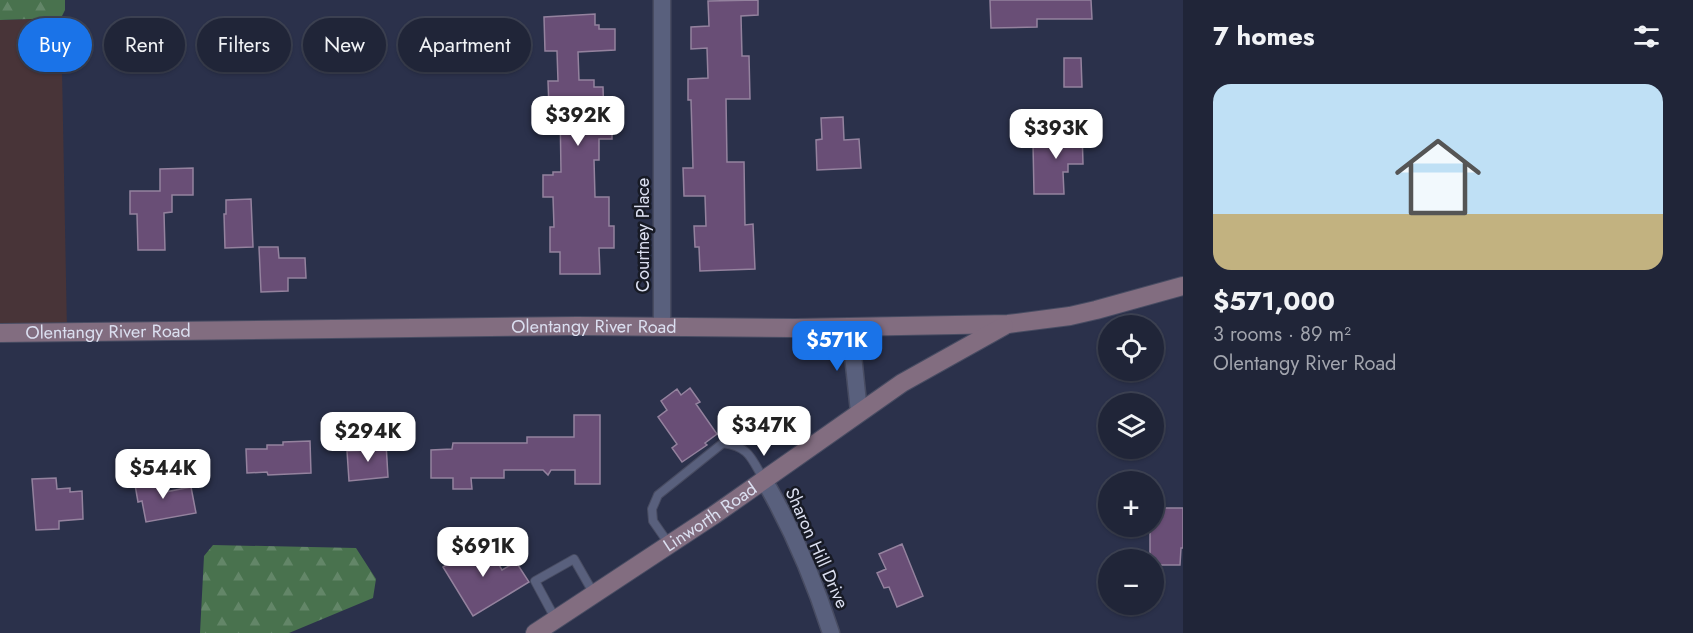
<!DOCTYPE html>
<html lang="en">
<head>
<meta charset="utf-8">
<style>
	:root { --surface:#202538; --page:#282d40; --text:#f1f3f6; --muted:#a2a5ae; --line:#3d4253; --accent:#1a73e8 }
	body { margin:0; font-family:Jost,sans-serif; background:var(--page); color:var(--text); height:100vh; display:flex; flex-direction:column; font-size:22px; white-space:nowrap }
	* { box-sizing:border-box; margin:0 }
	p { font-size:20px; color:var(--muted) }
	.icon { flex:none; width:33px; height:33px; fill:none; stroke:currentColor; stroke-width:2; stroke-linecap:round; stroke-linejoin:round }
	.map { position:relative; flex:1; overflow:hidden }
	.drawer { display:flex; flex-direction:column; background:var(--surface); width:510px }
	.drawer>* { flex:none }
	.top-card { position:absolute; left:18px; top:18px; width:570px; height:54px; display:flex; gap:12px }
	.tools { position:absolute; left:1098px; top:315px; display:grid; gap:12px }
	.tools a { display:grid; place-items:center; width:66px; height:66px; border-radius:50%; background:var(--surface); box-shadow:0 2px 4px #0004,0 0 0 2px var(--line); font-size:30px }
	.price { position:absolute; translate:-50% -51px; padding:0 14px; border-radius:12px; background:#fff; color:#222; font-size:20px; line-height:39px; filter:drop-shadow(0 2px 3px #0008) }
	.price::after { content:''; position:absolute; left:50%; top:36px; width:18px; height:14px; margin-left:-9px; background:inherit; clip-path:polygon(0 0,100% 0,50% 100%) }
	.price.on { background:var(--accent); color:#fff }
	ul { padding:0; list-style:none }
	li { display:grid; align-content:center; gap:12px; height:318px; padding:0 30px }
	li span { display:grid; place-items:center; height:186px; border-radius:18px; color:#555 }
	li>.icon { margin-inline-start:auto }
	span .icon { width:108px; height:108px; fill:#fffc; stroke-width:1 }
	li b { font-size:26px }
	h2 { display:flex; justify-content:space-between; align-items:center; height:72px; padding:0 30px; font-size:26px }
	.pill { padding:0 21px; border-radius:27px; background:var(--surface); box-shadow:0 2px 4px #0004,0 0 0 2px var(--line); font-size:21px; line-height:54px }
	.pill.on { background:var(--accent); color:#fff }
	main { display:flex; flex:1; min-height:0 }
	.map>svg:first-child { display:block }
	.commercial { fill:#483438 }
	.forest { fill:url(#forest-firs) }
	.building { fill:#694e76; stroke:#94829e; stroke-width:1.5 }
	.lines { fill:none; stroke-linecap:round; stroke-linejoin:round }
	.lane-casing { stroke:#484c62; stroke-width:10 }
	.street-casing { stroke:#484c62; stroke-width:19 }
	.secondary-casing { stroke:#484c62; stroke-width:20 }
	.lane { stroke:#59607d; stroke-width:8 }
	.street { stroke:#59607d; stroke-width:16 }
	.secondary { stroke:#826d80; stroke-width:18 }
	.labels { text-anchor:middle; stroke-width:5; stroke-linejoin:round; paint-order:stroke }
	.street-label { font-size:18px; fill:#dbdff0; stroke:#171a25 }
</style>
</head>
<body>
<main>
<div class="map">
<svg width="1183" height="633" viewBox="0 0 1183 633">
	<defs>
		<pattern id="forest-firs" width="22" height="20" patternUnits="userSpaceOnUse" patternTransform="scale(1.5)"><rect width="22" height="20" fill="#49724e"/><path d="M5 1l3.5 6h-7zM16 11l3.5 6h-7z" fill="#638668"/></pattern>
	</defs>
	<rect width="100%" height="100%" fill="#2b314b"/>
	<path class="commercial" d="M61,18L67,331L0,332V20Z"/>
	<path class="forest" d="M0,0H65V10L61,18L0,20Z
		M213,545L356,548L376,579L373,598L289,633H200L204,556Z"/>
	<path class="building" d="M758,0V15L741,16L742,56H749L750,99H726L727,162H744L745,225L753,224L755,269L700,271L699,247H695L694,226H706L705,196H684L683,168H693L691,100H688V79L708,78L707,48L691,49V27L709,26L708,1Z
		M990,0H1091L1092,19H1037V27L991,28Z
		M595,14V25H599V29H615V50L578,52L579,80H594V87H603L604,120L612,119V139H599V160H594L595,197H609V226H614V248H599L600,274H560V252H550V227H554L553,197H543V175H553V172H561L560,108H549L548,81H558L557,51H545L544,17Z
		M1064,58H1081L1082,87H1064Z
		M843,117L844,140L859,139L861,168L817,170L816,140L822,139L821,118Z
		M1057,129H1082L1083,164H1068V172H1063L1064,194H1034L1033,144H1043V135H1057Z
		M193,168V195H172V212L164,213L165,250H138L137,214H130V191H160V169Z
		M251,199L253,247L225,248L224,214H226V200Z
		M259,247H278L279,258H305L306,278H288V291L261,292Z
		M690,388L700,402L696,404L717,434L705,443L707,445L682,462L672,448L677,444L658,417L667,410L661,401L677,389L681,395Z
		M574,415H600V484H575V470H551L548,475L543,470H504V478H471L472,489H453V478H431V450L452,449L453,443H527V437H574Z
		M310,441L311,473L268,475L267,472L247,473L246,449H267V445H283V442Z
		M386,443L388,477L349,481L347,451L366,450L365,444Z
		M156,474L160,493L191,487L196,513L146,522L142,501L138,502L134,479Z
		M56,478L57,489L70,488V492L82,491L83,519L59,521V529L36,530L32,479Z
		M1154,508H1183V548H1181L1180,565H1154V560H1150V526H1154Z
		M485,541L502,570L516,562L529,582L473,616L443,567Z
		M902,544L923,596L897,607L889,587L884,588L877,573L886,569L879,554Z"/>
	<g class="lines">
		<g class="lane-casing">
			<path id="lane" d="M669,544L653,521L652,509L658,495L723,443C750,447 751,458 764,480
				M556,620L535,581L574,559L594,594"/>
		</g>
		<g class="street-casing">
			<path id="street" d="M662,326V0
				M850,327L859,412
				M764,480C792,528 814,580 831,633"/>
		</g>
		<g class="secondary-casing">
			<g id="secondary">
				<path id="s1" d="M0,333L577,326L795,328L1008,324L1070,316L1096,310L1183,286"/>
				<path id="s2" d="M535,633L714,515L902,383L1004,326"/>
			</g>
		</g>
		<use href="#lane" class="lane"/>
		<use href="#street" class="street"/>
		<use href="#secondary" class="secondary"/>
	</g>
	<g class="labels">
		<g class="street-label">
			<text transform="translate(643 235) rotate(-90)" y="6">Courtney Place</text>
			<text dy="6" stroke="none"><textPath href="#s1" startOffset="594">Olentangy River Road</textPath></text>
			<text dy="6" stroke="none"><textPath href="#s1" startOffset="108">Olentangy River Road</textPath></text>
			<text dy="6" stroke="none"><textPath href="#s2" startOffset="210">Linworth Road</textPath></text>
			<text transform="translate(817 548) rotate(66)" y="6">Sharon Hill Drive</text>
		</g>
	</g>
</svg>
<div class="tools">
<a><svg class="icon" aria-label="locate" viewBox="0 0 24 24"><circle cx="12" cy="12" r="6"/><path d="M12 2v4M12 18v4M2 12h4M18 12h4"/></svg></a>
<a><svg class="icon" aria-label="layers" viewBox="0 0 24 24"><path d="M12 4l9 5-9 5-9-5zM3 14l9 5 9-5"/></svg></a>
<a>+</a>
<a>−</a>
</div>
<b class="price" style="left:578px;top:147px">$392K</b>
<b class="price" style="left:1056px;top:160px">$393K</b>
<b class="price on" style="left:837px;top:372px">$571K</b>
<b class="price" style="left:764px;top:457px">$347K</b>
<b class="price" style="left:368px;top:463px">$294K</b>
<b class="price" style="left:163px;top:500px">$544K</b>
<b class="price" style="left:483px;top:578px">$691K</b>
<div class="top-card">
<a class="pill on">Buy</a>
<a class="pill">Rent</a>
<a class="pill">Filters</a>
<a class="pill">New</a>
<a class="pill">Apartment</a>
</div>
</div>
<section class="drawer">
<h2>7 homes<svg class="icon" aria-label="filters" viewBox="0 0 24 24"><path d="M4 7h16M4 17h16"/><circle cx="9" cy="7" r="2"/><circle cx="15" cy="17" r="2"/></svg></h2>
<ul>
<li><span style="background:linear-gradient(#bfe0f5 70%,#c2b280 0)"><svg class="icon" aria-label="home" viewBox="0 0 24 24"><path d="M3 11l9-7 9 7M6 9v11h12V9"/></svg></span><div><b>$571,000</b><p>3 rooms · 89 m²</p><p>Olentangy River Road</p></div></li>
</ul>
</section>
</main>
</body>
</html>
